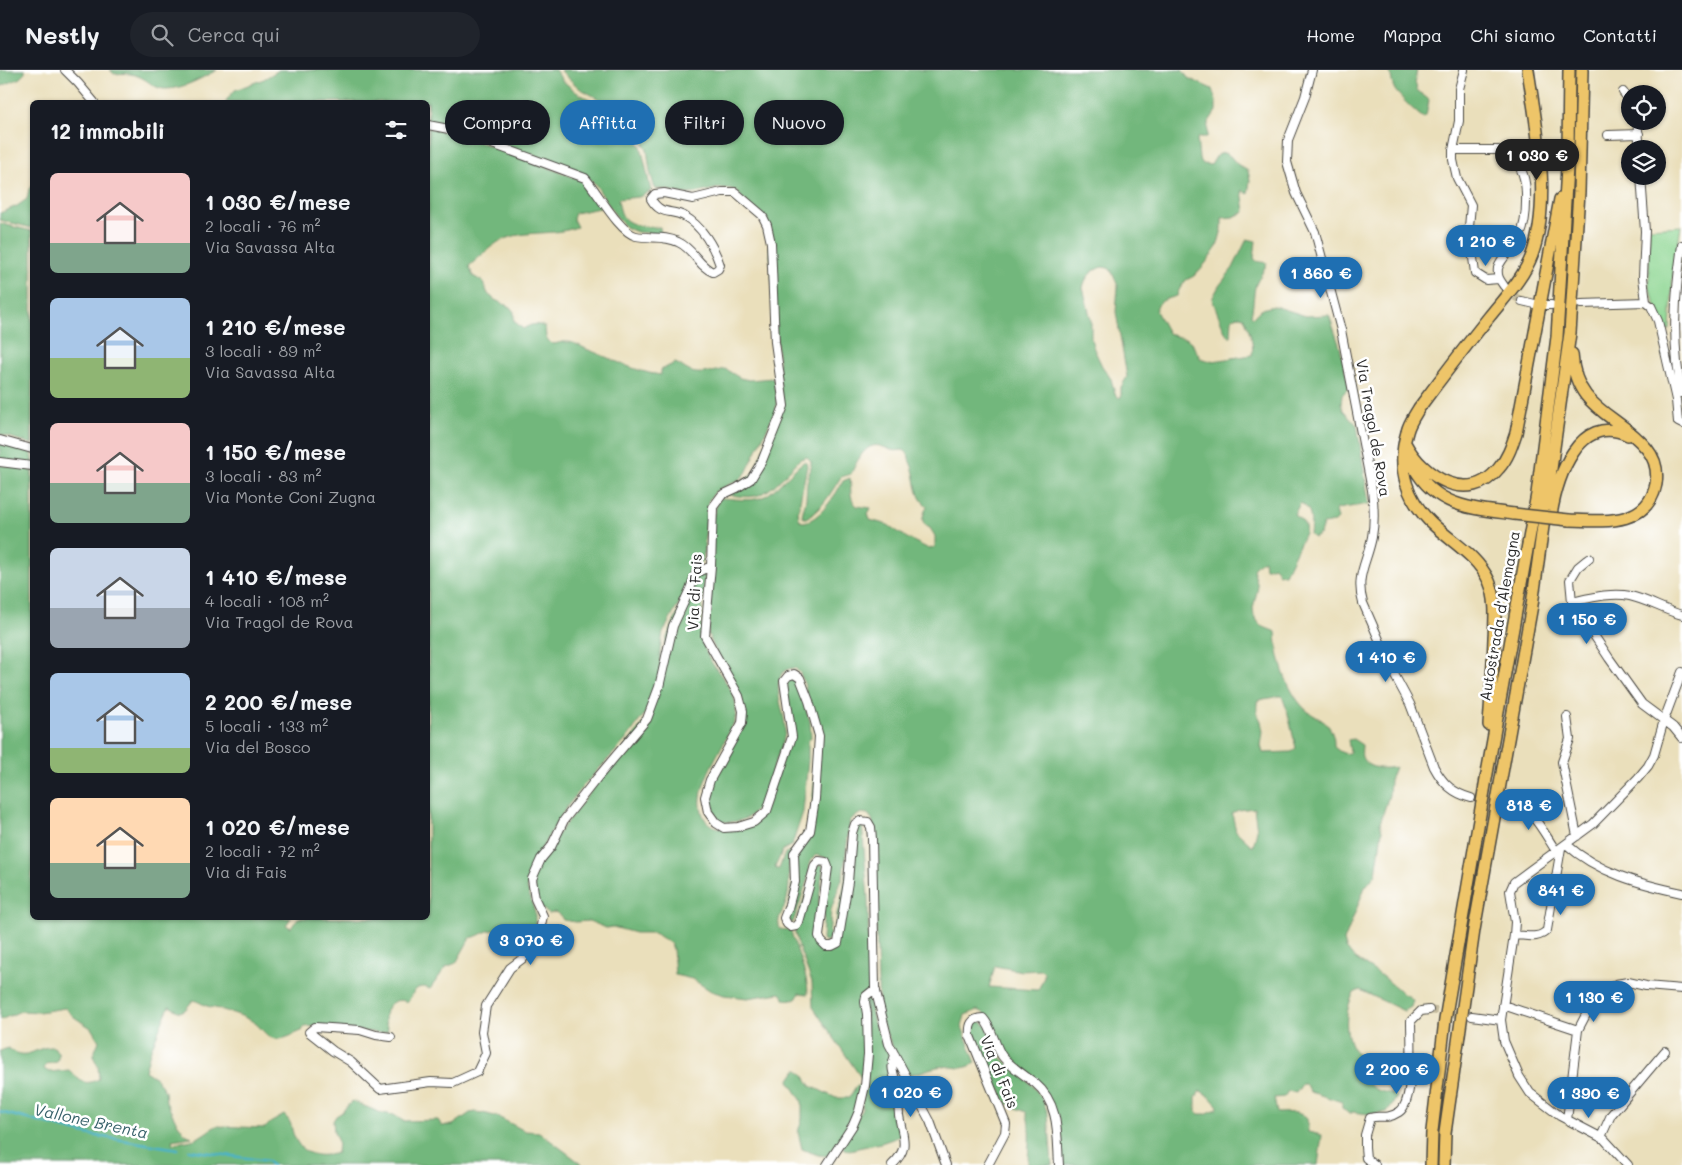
<!DOCTYPE html>
<html lang="it">
<head>
<meta charset="utf-8">
<style>
	:root { --surface:#171b24; --page:#20242c; --text:#f1f3f6; --muted:#9ea1a6; --line:#363941; --accent:#1f6fb2 }
	body { margin:0; font-family:Mali,sans-serif; background:var(--page); color:var(--text); height:100vh; display:flex; flex-direction:column; font-size:19px; white-space:nowrap }
	* { box-sizing:border-box; margin:0 }
	p { font-size:16px; color:var(--muted) }
	.icon { flex:none; width:28px; height:28px; fill:none; stroke:currentColor; stroke-width:2; stroke-linecap:round; stroke-linejoin:round }
	.map { position:relative; flex:1; overflow:hidden }
	.side { position:absolute; left:30px; top:30px; width:400px; height:820px; display:flex; flex-direction:column; background:var(--surface); border-radius:8px; box-shadow:0 1px 4px #0004 }
	.side>* { flex:none }
	.guide { position:absolute; left:445px; top:30px; width:475px; height:45px; display:flex; gap:10px }
	.fabs { position:absolute; left:1621px; top:15px; display:grid; gap:10px }
	.fabs a { display:grid; place-items:center; width:45px; height:45px; border-radius:50%; background:var(--surface); box-shadow:0 1px 4px #0004; font-size:25px }
	.price { position:absolute; translate:-50% -42px; padding:0 11px; border-radius:18px; background:var(--accent); color:#fff; font-size:16px; line-height:32px; filter:drop-shadow(0 1px 2px #0008) }
	.price::after { content:''; position:absolute; left:50%; top:30px; width:15px; height:11px; margin-left:-8px; background:inherit; clip-path:polygon(0 0,100% 0,50% 100%) }
	.price.active { background:#222; color:#fff }
	ul { padding:0; list-style:none }
	li { display:flex; align-items:center; gap:15px; height:125px; padding:0 20px }
	li span { display:grid; place-items:center; flex:none; width:140px; height:100px; border-radius:8px; color:#555 }
	li>.icon { margin-inline-start:auto }
	span .icon { width:60px; height:60px; fill:#fffc; stroke-width:1 }
	li b { font-size:21px }
	h2 { display:flex; justify-content:space-between; align-items:center; height:60px; padding:0 20px; font-size:21px }
	.chip { padding:0 18px; border-radius:22px; background:var(--surface); box-shadow:0 1px 4px #0004; font-size:18px; line-height:45px }
	.chip.active { background:var(--accent); color:#fff }
	header { display:flex; align-items:center; gap:30px; box-sizing:border-box; height:70px; padding:0 25px; background:var(--surface); border-bottom:1px solid var(--line) }
	header strong { font-size:24px }
	nav { display:flex; gap:28px; margin-inline-start:auto; font-size:18px }
	.search { width:350px; height:45px; background:var(--page); display:flex; align-items:center; gap:12px; box-sizing:border-box; padding:0 18px; border-radius:28px; color:var(--muted); font-size:19px }
	.map>svg:first-child { display:block }
	.green { fill:#8dd692; stroke:#5c805e }
	.forest { fill:#72b77c; stroke:#4e7154; fill-rule:evenodd }
	.lines { fill:none; stroke-linecap:round; stroke-linejoin:round }
	.stream { stroke:#4ab3c8; stroke-width:2.5 }
	.minor-tunnel { stroke:#c4bb9e; stroke-width:8; stroke-dasharray:8 4; stroke-linecap:butt }
	.minor-casing { stroke:#484641; stroke-width:10 }
	.highway-casing { stroke:#484641; stroke-width:14 }
	.minor { stroke:#fff; stroke-width:8 }
	.highway { stroke:#eec569; stroke-width:11 }
	.highway-bridge-casing { stroke:#484641; stroke-width:14; stroke-linecap:butt }
	.highway-bridge { stroke:#eec569; stroke-width:11 }
	.labels { text-anchor:middle; stroke-width:5; stroke-linejoin:round; paint-order:stroke }
	.street-label { font-size:15px; fill:#2b2b2b; stroke:#fff }
	.water-label { font-size:16px; font-style:italic; fill:#37616a; stroke:#fff }
</style>
</head>
<body>
<header>
<strong>Nestly</strong>
<div class="search"><svg class="icon" aria-label="search" viewBox="0 0 24 24"><circle cx="10" cy="10" r="6"/><path d="M15 15l6 6"/></svg>Cerca qui</div>
<nav><a>Home</a><a>Mappa</a><a>Chi siamo</a><a>Contatti</a></nav>
</header>
<div class="map">
<svg width="1682" height="1095" viewBox="0 0 1682 1095">
	<rect width="100%" height="100%" fill="#fff"/>
	<filter id="ink" filterUnits="userSpaceOnUse"><feTurbulence type="fractalNoise" baseFrequency=".02" numOctaves="2"/><feDisplacementMap in="SourceGraphic" scale="10" xChannelSelector="R" yChannelSelector="G"/><feConvolveMatrix kernelMatrix="1 2 1 2 8 2 1 2 1" color-interpolation-filters="sRGB"/></filter>
	<filter id="wash" filterUnits="userSpaceOnUse"><feTurbulence type="fractalNoise" baseFrequency=".0096" numOctaves="4" result="noise"/><feDisplacementMap in="SourceGraphic" scale="20" xChannelSelector="R" yChannelSelector="G"/><feGaussianBlur stdDeviation="1.12" result="paint"/><feColorMatrix in="noise" values="0 0 0 0 0 0 0 0 0 0 0 0 0 0 0 0 0 1.4 0 .05"/><feComposite in="paint" operator="in"/></filter>
	<g filter="url(#wash)">
		<rect width="100%" height="100%" fill="#eadfbb"/>
		<path class="green" d="M1681,156L1673,204L1670,260L1665,261L1649,216V158Z"/>
		<path class="forest" d="M0,0H25V3L20,8L0,17Z
			M110,0H217C202,8 183,19 166,19C148,19 147,0 114,4Z
			M279,0H555L563,11L576,22L598,34L608,46L632,65L641,76L651,121L639,127L618,129C619,135 620,143 624,148C630,156 651,158 660,157L661,164L637,162L625,157L613,142L596,115L581,103L545,89L428,52V32H225L235,20L264,9Z
			M560,0H1182L1188,8L1212,19L1216,31V41L1208,53L1207,67H1199L1197,69L1199,88L1203,94L1211,95L1217,85L1224,83L1230,86L1237,94L1248,101L1250,110L1248,124L1242,120L1245,142L1233,147L1222,148V159L1217,177L1205,194L1194,206L1186,210L1179,220L1177,226C1168,229 1157,230 1156,241L1168,263L1175,266L1187,269L1191,272L1201,289L1213,291L1252,285C1255,273 1248,258 1244,247L1239,246L1232,248L1231,266H1229L1225,262L1212,229L1219,216L1233,198L1247,169L1256,171L1254,188L1256,191L1267,193C1264,200 1260,206 1257,212C1253,218 1254,236 1251,245L1253,247L1261,239L1274,236L1306,246L1329,245L1340,277L1349,317L1342,325L1341,334L1343,340L1357,355L1369,434L1337,439L1336,441L1338,449L1335,452L1323,454L1320,464L1314,468L1310,465C1311,453 1313,438 1300,433L1294,445C1301,450 1307,453 1305,463L1285,504H1279L1274,496L1268,498H1265L1264,490L1260,492L1253,499L1258,517L1253,538L1254,546L1261,556L1276,562C1277,588 1286,619 1304,638C1315,649 1329,649 1333,666C1334,669 1334,673 1334,677C1339,681 1345,686 1350,682L1348,670L1353,669L1362,675C1362,678 1361,684 1362,687C1367,700 1385,699 1395,697L1390,710L1389,725L1380,753L1382,761L1376,804L1365,817L1344,871L1346,878L1354,888L1379,904L1398,919L1403,924L1407,925L1413,930L1411,937L1404,941L1360,920L1354,923C1345,938 1344,962 1352,977C1355,982 1361,985 1364,992C1367,999 1365,1012 1372,1017C1379,1023 1390,1021 1397,1027L1387,1042L1368,1044L1353,1042L1349,1044L1342,1038V1032L1311,1022L1305,1014H1302L1296,1023L1288,1021L1284,1027L1274,1028L1277,1043C1288,1043 1299,1040 1307,1049L1308,1062L1322,1065L1318,1095H1058L1056,1056L1042,1016L1001,979C992,965 996,947 978,940L965,945L962,957L976,993C958,1003 954,994 937,997C927,999 918,1004 906,1005L878,946L879,943L873,753L872,749L868,744L861,743L850,750L843,806L831,840L829,869L827,871L822,870L827,789L824,787L816,785L810,791L809,805L794,850L792,853L787,851L797,782L810,758L818,672L804,613L800,603L795,598C788,598 782,601 780,608C774,624 786,644 785,661C784,673 777,686 773,698C767,719 762,747 737,751C726,753 720,752 711,747L708,721L743,640L708,564L712,450L719,428C734,428 751,433 765,426C776,421 798,393 806,391L807,396L798,441L799,449L802,452C819,452 836,424 843,411L850,408C852,419 848,428 857,436L871,438L868,444L870,450L888,455L907,468L929,479L935,477V466L930,458C919,453 923,446 927,436C914,426 917,407 911,394C908,388 910,383 903,380C890,382 892,379 880,376C864,372 856,394 851,404L841,407C831,422 823,439 806,448H804L802,445L806,429L807,412L811,397V391L807,387L800,389C789,400 772,423 755,426C745,428 734,425 723,424L753,403L782,336L768,157L735,120C718,114 704,124 687,124C676,123 666,118 655,119L650,102L647,79L641,68L636,62L619,49L601,30L579,18ZM1102,197L1108,198L1111,200L1118,216L1116,242L1127,307L1121,317V327L1119,328L1115,324L1111,309L1102,296L1094,279L1091,269V250L1083,218C1085,207 1092,200 1102,197ZM1278,626H1282L1287,640L1296,678L1291,682L1263,683L1261,676L1263,662L1261,651L1257,643V631C1262,628 1271,629 1278,626ZM1254,738L1257,760L1253,777L1236,761L1232,744L1238,740ZM995,896L1022,901L1041,900L1044,902V907L1038,920L989,917ZM1201,1021L1210,1027L1218,1036L1217,1039L1205,1044H1199L1196,1041V1028L1199,1022Z
			M1389,0H1417L1415,11L1417,20L1429,30L1426,46L1424,48C1419,46 1398,25 1395,20C1391,13 1392,6 1389,0Z
			M428,58L463,66L584,111L604,137L575,143L573,149L577,157C554,166 530,160 507,168C495,171 479,188 469,196L473,206L483,212L488,224L495,230L510,237L514,242V251L523,259C531,254 536,253 545,257L546,268L552,274C557,274 563,271 567,272C573,272 581,276 586,279C611,288 634,302 661,305V300L675,293C681,295 683,298 689,301C699,306 715,301 725,299L740,308L749,310L773,308L777,331L775,342L746,403L740,409L716,421L708,431L703,490L696,498L686,520L663,563L660,580V605L646,642L625,671L583,716L566,738L551,762L532,795L528,808L527,818L535,842V859L533,867L521,882C518,877 519,871 515,867C509,862 496,859 488,861C482,863 477,867 470,868L456,893L446,897L430,919C417,913 413,922 408,932C395,927 385,934 385,948C385,953 387,956 388,961L381,963L315,956L304,957L302,961C295,963 285,970 276,969C266,968 262,958 255,953C244,945 223,940 211,937C204,936 199,931 193,930L185,940L180,942L169,936L150,982L145,1001L156,1008L165,1021L166,1032L176,1051L185,1064L192,1067L172,1070L173,1074L196,1069L216,1056L265,1058L270,1053L284,1045C293,1053 290,1056 294,1066C302,1086 319,1088 337,1083L338,1072L334,1062L333,1051L336,1046L341,1043L352,1031L381,1043L394,1045L403,1051L438,1050L442,1056L453,1055L470,1043L476,1042L487,1044L498,1047L525,1061L539,1062L583,1095H0V981L8,978C29,993 33,976 54,977L59,984L57,992L46,994L44,999L49,1002L69,1000C80,1010 83,1017 99,1009L98,996L93,986L99,971L91,958L74,947L65,938L39,942L21,941L0,950V395L17,397L32,401V848H291L286,855L291,858L298,848H428Z
			M32,116V158L0,150V143L17,136L27,129L29,119Z
			M0,153L6,155L32,161V374L0,364Z
			M0,373L32,382V395L0,389Z
			M704,502L705,507C704,528 698,559 705,579C712,600 736,616 736,639C737,648 732,657 728,664C718,686 695,718 702,742C706,757 717,759 732,758C735,757 740,758 743,757C752,754 762,742 767,734L790,666L786,610L793,608L796,611L810,651L811,668L808,671V690L803,742L792,775L783,780L775,797L776,799H779L785,783L790,781C787,797 791,813 787,829C785,840 775,848 780,859L791,861C796,882 808,903 808,924L799,923L797,928L794,930L784,929L783,925L780,923L747,928L724,925L711,921L692,909L675,905L673,879L671,874L658,865L653,863H635L613,857L606,858L589,851L575,852L563,850L560,845L555,842L549,844L539,836L532,809L547,778L651,643L667,567L696,503Z
			M862,754L868,829L869,905V921L865,941L864,1012L813,937L812,912L798,875L794,859L815,798L822,794L823,798L814,868L815,872L819,879L823,880L834,874L837,843L842,827L856,756Z
			M869,927L874,953L890,985L888,995L893,1016L901,1066L881,1073L849,1080L844,1079L842,1074L862,1039L867,933Z
			M976,948L987,956L992,975L996,983L1032,1015L1042,1028L1048,1044L1052,1095H1028C1028,1078 1032,1058 1026,1042L1009,1035L1003,1029L1001,1021L987,1006L969,961Z
			M797,999L804,1005L811,1016L836,1028H849L856,1016H864L855,1046L839,1071L827,1086L818,1085L802,1079L798,1062L802,1049V1031L789,1011Z"/>
		<g class="lines">
			<path class="stream" d="M0,1042L91,1065L178,1079
				M189,1080L268,1091L272,1095"/>
		</g>
	</g>
	<g filter="url(#ink)">
		<g class="lines">
			<path class="minor-tunnel" d="M1506,219L1512,225L1522,231
				M1471,728L1508,731
				M1429,940L1465,945"/>
			<g class="minor-casing">
				<path id="minor" d="M65,0L78,13L94,32
					M1312,0L1305,27L1288,70L1287,92L1296,123L1315,162L1341,260L1372,420C1374,436 1375,451 1372,467C1367,493 1355,506 1363,533L1395,606L1410,634L1434,697C1443,714 1453,723 1471,728
					M1464,0L1459,19V51L1453,80V90L1457,108L1471,135L1469,157L1475,203L1486,210L1499,209
					M1623,22L1630,31
					M1637,51L1640,79
					M428,55L454,60L585,108C597,121 619,162 636,166C650,169 665,165 678,172C694,179 698,196 713,202L718,199L720,195C714,177 702,156 684,146C670,139 661,146 651,129L655,124L664,123L693,129L722,122H735L762,145L767,155L771,173L775,272L784,336L762,391L751,409L737,418L722,425L713,437L711,496L705,566L739,626L743,641L742,653L710,710L705,727L708,742L716,753L724,758L738,757L754,752L767,741L792,667L784,611L788,606L794,604L800,608L809,631L819,666L815,729L810,761L794,783L795,812L788,838L784,848L787,854L791,857L796,856L799,852L815,795L819,791L826,792L828,797L819,866L821,871L826,876H832L838,873L848,812L852,763L855,754L860,751L868,752L871,757L872,769L875,918L889,974L930,1051L946,1095
					M1608,65L1639,64
					M1453,80H1498C1522,87 1527,109 1526,132C1526,144 1525,155 1520,166C1515,176 1501,188 1498,198C1497,206 1499,209 1504,216
					M1641,106L1645,161L1643,207L1646,232
					M1682,175C1675,224 1671,274 1682,323
					M1522,231L1535,234
					M1581,234L1646,232L1651,236L1658,251L1676,330L1678,352L1682,354
					M1544,235H1551
					M0,370L32,379
					M0,392L32,396
					M1589,488L1578,497L1570,510L1572,532L1609,588L1642,634L1673,657L1682,668
					M1572,532C1590,528 1612,522 1630,526C1648,530 1664,540 1682,545
					M1567,647L1570,669L1562,692L1577,766
					M1508,731C1532,736 1543,762 1556,781
					M1566,774C1598,803 1640,814 1682,823
					M1514,865C1525,865 1539,870 1547,860L1561,778
					M1503,935L1578,960
					M1472,946L1501,950
					M391,967L376,965L360,960L315,957L309,962L333,981L351,992L380,1019L431,1012L453,1013L477,1002L486,983L482,962L486,936L510,898L530,883L539,864L543,846L535,829L532,809L541,789L551,777L564,750L597,708L647,649L659,617L673,556L690,519L696,503L711,496
					M1567,1050L1578,960L1591,935L1602,924L1616,914L1628,912L1646,916L1682,919
					M1601,1067L1611,1045L1665,981
					M827,1095L853,1055L859,1041L865,1016L868,984L867,944L865,932L866,926L871,922L876,921
					M892,1095C911,1077 902,1067 899,1045C898,1036 899,1027 897,1018C895,1004 889,1000 895,985
					M988,1095L1005,1063L1006,1054L970,966C969,955 971,948 983,948C993,959 994,974 1002,986C1009,995 1025,1006 1035,1013C1060,1034 1057,1065 1059,1095
					M1375,1095L1366,1088L1365,1077V1065L1370,1048C1380,1044 1385,1051 1399,1042C1415,1032 1411,970 1411,951L1421,941L1429,940
					M1628,1095L1604,1069L1560,1046L1530,1023L1519,1006L1504,971L1501,950L1514,865L1515,852L1510,821L1514,812L1593,754L1638,708L1648,696L1654,685L1664,650L1682,602"/>
			</g>
			<g class="highway-casing">
				<path id="highway" d="M1405,373C1423,407 1469,436 1499,398C1508,388 1512,375 1516,363L1560,129
					M1410,389C1431,437 1469,438 1514,444
					M1551,445C1557,408 1578,342 1628,365
					M1569,450C1601,451 1648,457 1656,414C1658,401 1656,390 1647,379C1618,343 1575,341 1572,284
					M1489,655C1491,626 1493,597 1494,568C1495,549 1497,529 1489,511C1478,487 1455,474 1436,457C1407,432 1396,399 1407,362C1409,353 1415,345 1419,338C1442,307 1465,277 1489,247C1504,228 1523,209 1532,185C1552,130 1536,56 1528,0
					M1431,1095L1432,1061L1445,950L1486,709L1537,424L1557,267L1568,80L1569,0
					M1444,1095L1445,1063L1474,860L1532,535L1570,263L1579,122L1582,0"/>
			</g>
			<use href="#minor" class="minor"/>
			<use href="#highway" class="highway"/>
			<g class="highway-bridge-casing">
				<path id="highway-bridge" d="M1514,444L1569,450"/>
			</g>
			<use href="#highway-bridge" class="highway-bridge"/>
		</g>
	</g>
	<g class="labels">
		<g class="street-label">
			<text transform="translate(1373 358) rotate(80)" y="5">Via Tragol de Rova</text>
			<text transform="translate(695 522) rotate(-87)" y="5">Via di Fais</text>
			<text transform="translate(1500 546) rotate(-80)" y="5">Autostrada d'Alemagna</text>
			<text transform="translate(999 1002) rotate(68)" y="5">Via di Fais</text>
		</g>
		<g class="water-label">
			<text transform="translate(91 1051) rotate(12)" y="6">Vallone Brenta</text>
		</g>
	</g>
</svg>
<div class="fabs">
<a><svg class="icon" aria-label="locate" viewBox="0 0 24 24"><circle cx="12" cy="12" r="6"/><path d="M12 2v4M12 18v4M2 12h4M18 12h4"/></svg></a>
<a><svg class="icon" aria-label="layers" viewBox="0 0 24 24"><path d="M12 4l9 5-9 5-9-5zM3 14l9 5 9-5"/></svg></a>
</div>
<b class="price active" style="left:1537px;top:111px">1 030 €</b>
<b class="price" style="left:1486px;top:197px">1 210 €</b>
<b class="price" style="left:1321px;top:229px">1 860 €</b>
<b class="price" style="left:1587px;top:575px">1 150 €</b>
<b class="price" style="left:1386px;top:613px">1 410 €</b>
<b class="price" style="left:1529px;top:761px">818 €</b>
<b class="price" style="left:1561px;top:846px">841 €</b>
<b class="price" style="left:531px;top:896px">3 070 €</b>
<b class="price" style="left:1594px;top:953px">1 130 €</b>
<b class="price" style="left:1397px;top:1025px">2 200 €</b>
<b class="price" style="left:911px;top:1048px">1 020 €</b>
<b class="price" style="left:1589px;top:1049px">1 390 €</b>
<div class="guide">
<a class="chip">Compra</a>
<a class="chip active">Affitta</a>
<a class="chip">Filtri</a>
<a class="chip">Nuovo</a>
</div>
<section class="side">
<h2>12 immobili<svg class="icon" aria-label="filters" viewBox="0 0 24 24"><path d="M4 7h16M4 17h16"/><circle cx="9" cy="7" r="2"/><circle cx="15" cy="17" r="2"/></svg></h2>
<ul>
<li><span style="background:linear-gradient(#f6c9c9 70%,#7fa58c 0)"><svg class="icon" aria-label="home" viewBox="0 0 24 24"><path d="M3 11l9-7 9 7M6 9v11h12V9"/></svg></span><div><b>1 030 €/mese</b><p>2 locali · 76 m²</p><p>Via Savassa Alta</p></div></li>
<li><span style="background:linear-gradient(#a9c7e8 60%,#8fb573 0)"><svg class="icon" aria-label="home" viewBox="0 0 24 24"><path d="M3 11l9-7 9 7M6 9v11h12V9"/></svg></span><div><b>1 210 €/mese</b><p>3 locali · 89 m²</p><p>Via Savassa Alta</p></div></li>
<li><span style="background:linear-gradient(#f6c9c9 60%,#7fa58c 0)"><svg class="icon" aria-label="home" viewBox="0 0 24 24"><path d="M3 11l9-7 9 7M6 9v11h12V9"/></svg></span><div><b>1 150 €/mese</b><p>3 locali · 83 m²</p><p>Via Monte Coni Zugna</p></div></li>
<li><span style="background:linear-gradient(#c9d6e8 60%,#9aa5b1 0)"><svg class="icon" aria-label="home" viewBox="0 0 24 24"><path d="M3 11l9-7 9 7M6 9v11h12V9"/></svg></span><div><b>1 410 €/mese</b><p>4 locali · 108 m²</p><p>Via Tragol de Rova</p></div></li>
<li><span style="background:linear-gradient(#a9c7e8 75%,#8fb573 0)"><svg class="icon" aria-label="home" viewBox="0 0 24 24"><path d="M3 11l9-7 9 7M6 9v11h12V9"/></svg></span><div><b>2 200 €/mese</b><p>5 locali · 133 m²</p><p>Via del Bosco</p></div></li>
<li><span style="background:linear-gradient(#ffd9b3 65%,#7fa58c 0)"><svg class="icon" aria-label="home" viewBox="0 0 24 24"><path d="M3 11l9-7 9 7M6 9v11h12V9"/></svg></span><div><b>1 020 €/mese</b><p>2 locali · 72 m²</p><p>Via di Fais</p></div></li>
</ul>
</section>
</div>
</body>
</html>
